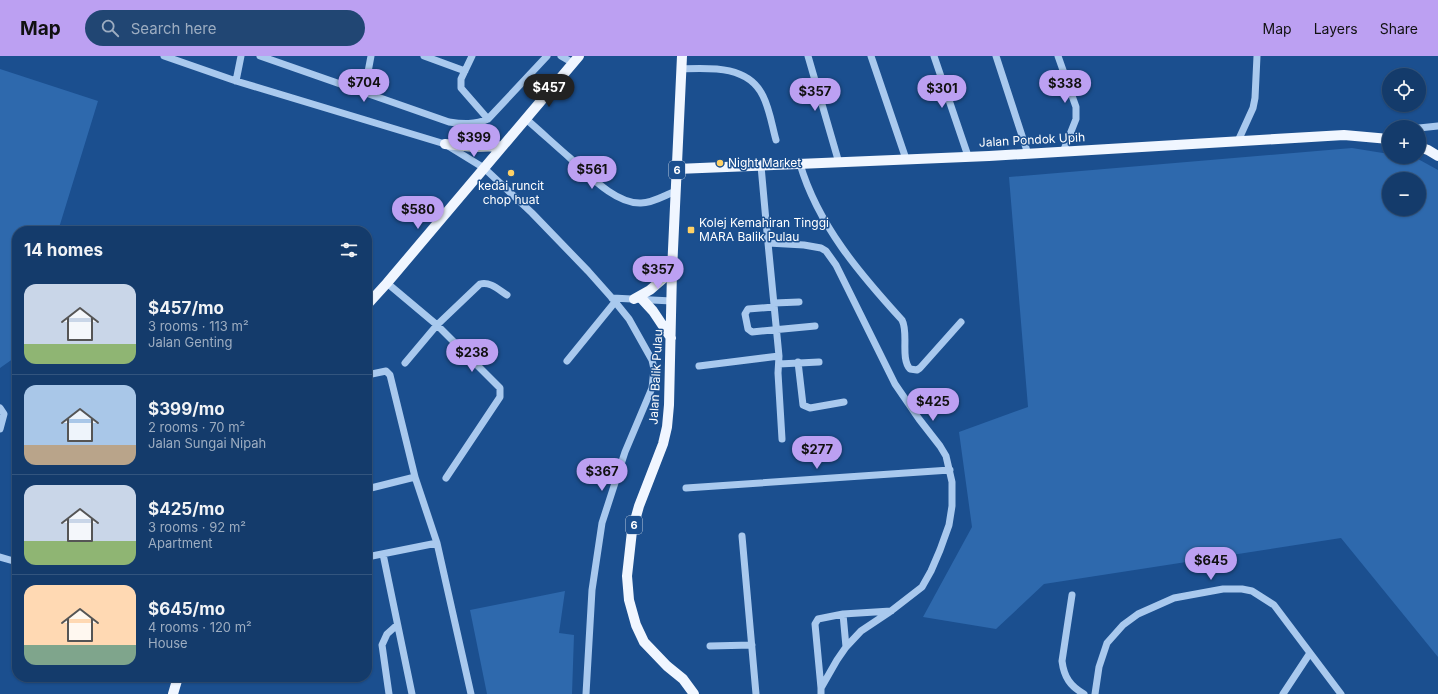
<!DOCTYPE html>
<html lang="en">
<head>
<meta charset="utf-8">
<style>
	:root { --surface:#143b6b; --page:#214673; --text:#f1f3f6; --muted:#9dadc1; --line:#33557e; --accent:#bca0f2 }
	body { margin:0; font-family:Inter,sans-serif; background:var(--page); color:var(--text); height:100vh; display:flex; flex-direction:column; font-size:15px; white-space:nowrap }
	* { box-sizing:border-box; margin:0 }
	p { font-size:13px; color:var(--muted) }
	.icon { flex:none; width:22px; height:22px; fill:none; stroke:currentColor; stroke-width:2; stroke-linecap:round; stroke-linejoin:round }
	.map { position:relative; flex:1; overflow:hidden }
	.side { position:absolute; left:12px; top:170px; width:360px; height:456px; display:flex; flex-direction:column; background:var(--surface); border-radius:16px; box-shadow:0 1px 3px #0004,0 0 0 1px var(--line) }
	.side>* { flex:none }
	.controls { position:absolute; left:1382px; top:12px; display:grid; gap:8px }
	.controls a { display:grid; place-items:center; width:44px; height:44px; border-radius:50%; background:var(--surface); box-shadow:0 1px 3px #0004,0 0 0 1px var(--line); font-size:20px }
	.price { position:absolute; translate:-50% -34px; padding:0 9px; border-radius:14px; background:var(--accent); color:#111; font-size:13px; line-height:26px; filter:drop-shadow(0 1px 2px #0008) }
	.price::after { content:''; position:absolute; left:50%; top:24px; width:12px; height:9px; margin-left:-6px; background:inherit; clip-path:polygon(0 0,100% 0,50% 100%) }
	.price.on { background:#222; color:#fff }
	ul { padding:0; list-style:none }
	li { display:flex; align-items:center; gap:12px; height:100px; padding:0 12px }
	li+li { border-top:1px solid var(--line) }
	li span { display:grid; place-items:center; flex:none; width:112px; height:80px; border-radius:12px; color:#555 }
	li>.icon { margin-inline-start:auto }
	span .icon { width:48px; height:48px; fill:#fffc; stroke-width:1 }
	li b { font-size:17px }
	h2 { display:flex; justify-content:space-between; align-items:center; height:48px; padding:0 12px; font-size:17px }
	header { display:flex; align-items:center; gap:24px; box-sizing:border-box; height:56px; padding:0 20px; background:var(--accent); color:#111 }
	header strong { font-size:19px }
	nav { display:flex; gap:22px; margin-inline-start:auto; font-size:14px }
	.search { width:280px; height:36px; background:var(--page); display:flex; align-items:center; gap:10px; box-sizing:border-box; padding:0 14px; border-radius:22px; color:var(--muted); font-size:15px }
	.map>svg:first-child { display:block }
	.green { fill:#2e69ad; fill-rule:evenodd }
	.lines { fill:none; stroke-linecap:round; stroke-linejoin:round }
	.minor { stroke:#a9c9ee; stroke-width:7 }
	.major { stroke:#f0f6ff; stroke-width:10 }
	.poi-dot { fill:#ffd166; stroke:#1b4f8f; stroke-width:1.5 }
	.labels { text-anchor:middle; stroke-width:3; stroke-linejoin:round; paint-order:stroke }
	.shield { fill:#1b4f8f; stroke:#bbcadd; stroke-width:1 }
	.shield-label { font-size:11px; font-weight:bold; fill:#fff }
	.street-label { font-size:12px; fill:#fff; stroke:#1b4f8f }
	.poi-label { font-size:12px; fill:#fff; stroke:#1b4f8f; text-anchor:start }
</style>
</head>
<body>
<header>
<strong>Map</strong>
<div class="search"><svg class="icon" aria-label="search" viewBox="0 0 24 24"><circle cx="10" cy="10" r="6"/><path d="M15 15l6 6"/></svg>Search here</div>
<nav><a>Map</a><a>Layers</a><a>Share</a></nav>
</header>
<div class="map">
<svg width="1438" height="638" viewBox="0 0 1438 638">
	<rect width="100%" height="100%" fill="#1b4f8f"/>
	<path class="green" d="M0,13L98,45L58,175H17V300L0,312Z
		M1352,92L1389,98V101H1405L1418,103L1438,114V601L1341,482L1044,528L996,573L923,561L972,471L959,376L1028,351L1009,121ZM1389,123H1419V153H1389Z
		M565,535L559,577L574,579L572,638H487L470,554Z"/>
	<g class="lines">
		<path class="minor" d="M164,0L236,25L445,88L484,112L532,157L588,215L612,242L629,263L652,304L654,313L652,332L625,396L602,467L592,534L586,638
			M260,0L449,66C462,68 475,69 488,63L547,0
			M424,0L465,15
			M472,0L461,23V32L488,63
			M561,0L573,7
			M808,0L839,107
			M871,0L906,103
			M934,0L968,100
			M996,0L1028,98
			M1058,0L1076,51V63L1063,96
			M681,13C710,12 748,9 763,40C770,54 772,70 776,84
			M236,25L241,0
			M364,37L371,0
			M526,63C541,76 555,89 570,102C588,118 615,148 641,147C653,147 665,139 676,135
			M1419,72L1438,70
			M1238,85L1253,52L1255,42L1257,0
			M800,108C818,169 860,218 902,264C909,277 900,302 910,313L917,314L920,312L961,266
			M761,110L768,187L804,189L821,192L826,195L836,209L895,328L919,363L940,390L946,400L952,426V450L949,469L940,494L931,515L922,531L891,555L861,575L846,591L837,604L821,632V638
			M768,187L779,300L778,317L782,383
			M387,227L437,269L500,332V341L446,422
			M612,242L672,245
			M774,247L799,246
			M774,251L748,253L745,258L748,273L752,276L815,270
			M567,305L615,246
			M798,306L803,349L810,352L844,346
			M405,307L437,269L480,228C490,225 499,234 507,239
			M779,308L819,306
			M699,310L779,300
			M367,319L386,315L390,319L415,421L437,487L471,638
			M0,352L4,358L0,373
			M686,432L950,414
			M367,433L415,421
			M742,480L756,638
			M383,498L412,638
			M0,501L17,506
			M367,501L437,487
			M1072,539L1062,605C1064,621 1070,630 1084,638
			M843,558L846,591
			M710,590L752,589
			M821,632L815,568L818,563L843,558L891,555
			M389,638L382,589L387,578L397,569
			M1095,638L1099,611L1107,587L1123,569L1138,558L1174,542L1223,533H1242L1252,535L1274,549L1341,638
			M1283,638L1310,597"/>
		<path class="major" d="M682,0L672,215L669,349L667,371L663,388L639,450L632,475L627,520L629,544L636,569L644,586L667,610L683,623L694,638
			M445,88L474,91L502,90
			M1419,91L1428,94L1438,100
			M677,113L989,100L1344,79L1389,83
			M634,243L650,234L672,215
			M642,243L653,255L671,282
			M367,249L387,227L579,0
			M173,638L178,621"/>
	</g>
	<g class="poi-dot">
		<circle cx="720" cy="107" r="4"/>
		<circle cx="511" cy="117" r="4"/>
		<rect x="687" y="170" width="8" height="8" rx="2"/>
	</g>
	<g class="labels">
		<g class="shield">
			<rect x="669" y="105" width="16" height="18" rx="3"/>
			<rect x="626" y="460" width="16" height="18" rx="3"/>
		</g>
		<g class="shield-label">
			<text x="677" y="118">6</text>
			<text x="634" y="473">6</text>
		</g>
		<g class="street-label">
			<text transform="translate(1032 84) rotate(-3)" y="4">Jalan Pondok Upih</text>
			<text transform="translate(656 321) rotate(-87)" y="4">Jalan Balik Pulau</text>
		</g>
		<g class="poi-label">
			<text x="728" y="111">Night Market</text>
			<text x="511" y="134" text-anchor="middle">kedai runcit<tspan x="511" dy="14">chop huat</tspan></text>
			<text x="699" y="171">Kolej Kemahiran Tinggi<tspan x="699" dy="14">MARA Balik Pulau</tspan></text>
		</g>
	</g>
</svg>
<div class="controls">
<a><svg class="icon" aria-label="locate" viewBox="0 0 24 24"><circle cx="12" cy="12" r="6"/><path d="M12 2v4M12 18v4M2 12h4M18 12h4"/></svg></a>
<a>+</a>
<a>−</a>
</div>
<b class="price" style="left:364px;top:47px">$704</b>
<b class="price" style="left:1065px;top:48px">$338</b>
<b class="price on" style="left:549px;top:52px">$457</b>
<b class="price" style="left:942px;top:53px">$301</b>
<b class="price" style="left:815px;top:56px">$357</b>
<b class="price" style="left:474px;top:102px">$399</b>
<b class="price" style="left:592px;top:134px">$561</b>
<b class="price" style="left:418px;top:174px">$580</b>
<b class="price" style="left:658px;top:234px">$357</b>
<b class="price" style="left:472px;top:317px">$238</b>
<b class="price" style="left:933px;top:366px">$425</b>
<b class="price" style="left:817px;top:414px">$277</b>
<b class="price" style="left:602px;top:436px">$367</b>
<b class="price" style="left:1211px;top:525px">$645</b>
<section class="side">
<h2>14 homes<svg class="icon" aria-label="filters" viewBox="0 0 24 24"><path d="M4 7h16M4 17h16"/><circle cx="9" cy="7" r="2"/><circle cx="15" cy="17" r="2"/></svg></h2>
<ul>
<li><span style="background:linear-gradient(#c9d6e8 75%,#8fb573 0)"><svg class="icon" aria-label="home" viewBox="0 0 24 24"><path d="M3 11l9-7 9 7M6 9v11h12V9"/></svg></span><div><b>$457/mo</b><p>3 rooms · 113 m²</p><p>Jalan Genting</p></div></li>
<li><span style="background:linear-gradient(#a9c7e8 75%,#b9a48a 0)"><svg class="icon" aria-label="home" viewBox="0 0 24 24"><path d="M3 11l9-7 9 7M6 9v11h12V9"/></svg></span><div><b>$399/mo</b><p>2 rooms · 70 m²</p><p>Jalan Sungai Nipah</p></div></li>
<li><span style="background:linear-gradient(#c9d6e8 70%,#8fb573 0)"><svg class="icon" aria-label="home" viewBox="0 0 24 24"><path d="M3 11l9-7 9 7M6 9v11h12V9"/></svg></span><div><b>$425/mo</b><p>3 rooms · 92 m²</p><p>Apartment</p></div></li>
<li><span style="background:linear-gradient(#ffd9b3 75%,#7fa58c 0)"><svg class="icon" aria-label="home" viewBox="0 0 24 24"><path d="M3 11l9-7 9 7M6 9v11h12V9"/></svg></span><div><b>$645/mo</b><p>4 rooms · 120 m²</p><p>House</p></div></li>
</ul>
</section>
</div>
</body>
</html>
